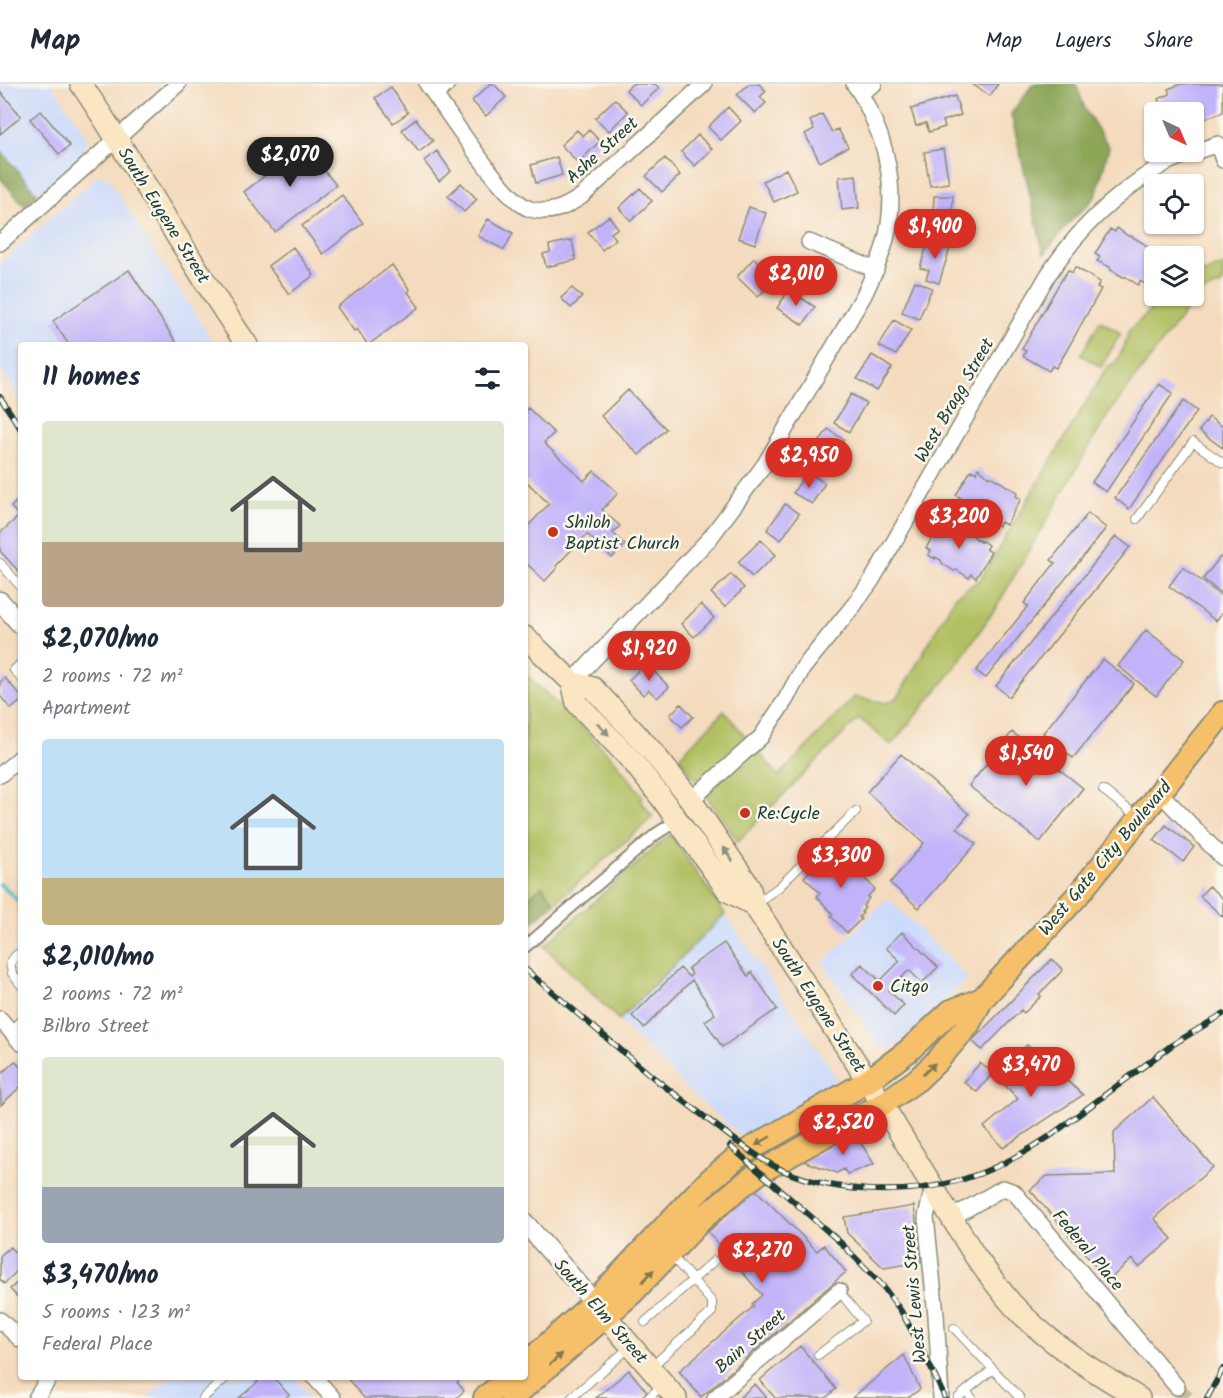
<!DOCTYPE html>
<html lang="en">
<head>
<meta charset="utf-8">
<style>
	:root { --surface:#fff; --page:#f2f2f3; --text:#1f2937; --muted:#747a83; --line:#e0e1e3; --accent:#d93025 }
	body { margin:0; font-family:Kalam,sans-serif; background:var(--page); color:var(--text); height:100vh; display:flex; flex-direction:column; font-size:22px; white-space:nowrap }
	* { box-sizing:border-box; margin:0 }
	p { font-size:20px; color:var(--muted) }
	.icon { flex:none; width:33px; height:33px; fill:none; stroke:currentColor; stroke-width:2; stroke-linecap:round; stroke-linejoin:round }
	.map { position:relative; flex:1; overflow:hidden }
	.sheet { position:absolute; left:18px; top:258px; width:510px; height:1038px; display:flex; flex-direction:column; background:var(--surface); border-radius:6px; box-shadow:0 2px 4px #0004 }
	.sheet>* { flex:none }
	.needle { width:39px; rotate:136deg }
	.controls { position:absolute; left:1144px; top:18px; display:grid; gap:12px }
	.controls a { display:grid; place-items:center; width:60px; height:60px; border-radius:6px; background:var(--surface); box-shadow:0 2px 4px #0004; font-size:30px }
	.price { position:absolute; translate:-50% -51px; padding:0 14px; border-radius:21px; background:var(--accent); color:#fff; font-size:20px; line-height:39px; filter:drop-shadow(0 2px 3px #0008) }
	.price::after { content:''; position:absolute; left:50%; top:36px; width:18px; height:14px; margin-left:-9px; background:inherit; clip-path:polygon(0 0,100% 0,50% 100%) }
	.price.on { background:#222; color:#fff }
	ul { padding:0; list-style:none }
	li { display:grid; align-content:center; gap:12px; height:318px; padding:0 24px }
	li span { display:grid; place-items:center; height:186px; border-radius:6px; color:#555 }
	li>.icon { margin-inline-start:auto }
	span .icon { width:108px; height:108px; fill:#fffc; stroke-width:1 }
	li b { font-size:26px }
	h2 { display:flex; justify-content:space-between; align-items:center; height:72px; padding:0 24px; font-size:26px }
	header { display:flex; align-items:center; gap:36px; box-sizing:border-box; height:84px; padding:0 30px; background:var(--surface); border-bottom:2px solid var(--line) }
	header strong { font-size:28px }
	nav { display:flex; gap:33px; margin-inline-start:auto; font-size:21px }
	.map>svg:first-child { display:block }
	.built { fill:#cddbfa }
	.green { fill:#b2c063; stroke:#687e4c; stroke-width:1.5 }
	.forest { fill:#8da659; stroke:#567246; stroke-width:1.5 }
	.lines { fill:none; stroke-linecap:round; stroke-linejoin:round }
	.stream { stroke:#54c1ce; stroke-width:4 }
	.building { fill:#c1b2fa }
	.minor-tunnel { stroke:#c9bba2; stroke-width:15; stroke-dasharray:15 8; stroke-linecap:butt }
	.service-casing { stroke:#8a8c79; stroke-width:10 }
	.pedestrian-casing { stroke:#8a8c79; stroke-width:14 }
	.minor-casing { stroke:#8a8c79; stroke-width:18 }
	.tertiary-casing { stroke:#8a8c79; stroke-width:21 }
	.secondary-casing { stroke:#8a8c79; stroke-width:24 }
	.primary-casing { stroke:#8a8c79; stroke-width:26 }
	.service { stroke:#fff; stroke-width:8 }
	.pedestrian { stroke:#fff; stroke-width:10 }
	.minor { stroke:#fff; stroke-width:15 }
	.tertiary { stroke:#fff; stroke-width:18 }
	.secondary { stroke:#fbe6c4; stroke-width:21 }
	.primary { stroke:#f6c06b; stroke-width:22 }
	.rail-casing { stroke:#1f3d34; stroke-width:6 }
	.rail { stroke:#fbf7ec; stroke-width:4; stroke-dasharray:11; stroke-linecap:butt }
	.oneway { fill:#8d927c }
	.oneway2 { fill:#80784d }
	.poi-dot { fill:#c8321e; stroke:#fbf7ec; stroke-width:2 }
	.labels { text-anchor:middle; stroke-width:5; stroke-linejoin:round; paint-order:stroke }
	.street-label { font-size:18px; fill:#1f3d34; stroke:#fbf7ec }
	.poi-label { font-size:18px; fill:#1f3d34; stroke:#fbf7ec; text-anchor:start }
</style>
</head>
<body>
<header>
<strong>Map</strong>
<nav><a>Map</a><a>Layers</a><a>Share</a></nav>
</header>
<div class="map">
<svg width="1223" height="1314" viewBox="0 0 1223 1314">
	<rect width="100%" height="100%" fill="#fbf7ec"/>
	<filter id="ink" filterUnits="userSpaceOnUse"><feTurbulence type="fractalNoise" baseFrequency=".0167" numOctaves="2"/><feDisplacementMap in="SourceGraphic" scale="12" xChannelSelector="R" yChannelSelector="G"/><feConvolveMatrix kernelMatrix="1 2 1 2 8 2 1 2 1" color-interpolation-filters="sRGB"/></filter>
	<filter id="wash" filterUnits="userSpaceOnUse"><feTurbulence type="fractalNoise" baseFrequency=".008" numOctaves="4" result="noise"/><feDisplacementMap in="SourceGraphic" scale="24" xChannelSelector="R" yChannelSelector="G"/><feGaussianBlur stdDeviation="1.35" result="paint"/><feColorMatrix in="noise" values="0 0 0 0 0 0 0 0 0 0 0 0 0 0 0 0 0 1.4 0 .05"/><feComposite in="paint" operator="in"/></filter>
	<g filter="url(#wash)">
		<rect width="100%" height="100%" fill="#f4dbbe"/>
		<path class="built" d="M0,0H52L87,52L86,67L37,110L0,66Z
			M98,92L108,93L159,175L215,261H21V318L0,284V179Z
			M888,814L968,894L909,952L893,963L887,964H883L878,961L823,879Z
			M725,830L835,990L836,995L832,1003L745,1055L690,1008L619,936Z
			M171,1293H294L311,1314H146Z"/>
		<path class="green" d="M1223,181V200L1198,210L1107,332L997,522L950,590L891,661L859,634L738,757L679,673L724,627L779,692L854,613L888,619L898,613L956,511L980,496L1107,283L1116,278L1124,263L1129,247L1165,212H1194V193Z
			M1100,237L1121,249L1101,283L1081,271Z
			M525,590L579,640L618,680L643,713L640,716L653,733L555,819L542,802L525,817Z
			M670,750L725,830L619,936L544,862Z"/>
		<path class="forest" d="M1033,0H1076L1085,25L1109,63L1096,112L1068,140L1044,170L1011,30Z
			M0,66L37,110L25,122L0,94Z
			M542,802L555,819L525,845V817Z"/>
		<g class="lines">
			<path class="stream" d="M0,800L21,819"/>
		</g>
		<g id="blocks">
			<path class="building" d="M490,0H494L506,13L486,32L472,17Z
				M632,0H655L659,4L641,21L626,6Z
				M749,0H759L766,7L760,13L766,19L755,29L737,11Z
				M972,0H998L990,12Z
				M1181,0H1223V28L1194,39V28H1163L1158,15L1170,10L1168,5Z
				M391,3L408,29L393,39L375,14Z
				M0,7L21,32L0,50Z
				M955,12L961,31L943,37L945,43L929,48L926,39L916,42L911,25Z
				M615,15L628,28L609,47L595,34Z
				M728,23L741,37L721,56L708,43Z
				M41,27L70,62L59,70L30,35Z
				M822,30L832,48L838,45L848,63L820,78L805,50L814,45L810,37Z
				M416,35L433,57L419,68L402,46Z
				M577,46L583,52L589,46L600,57L578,79L561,61Z
				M698,51L712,65L695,82L681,68Z
				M304,61L336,101L275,148L244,108Z
				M943,65L949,99L930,102L924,68Z
				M437,67L451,87L439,97L424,77Z
				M557,73L562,91L536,99L531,81Z
				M665,74L680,91L662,108L646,92Z
				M786,85L797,107L774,118L763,97Z
				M856,91L859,124L842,126L839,93Z
				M461,99L477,115L464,128L448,112Z
				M640,104L652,117L631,137L619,124Z
				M342,111L363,139L323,170L302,142Z
				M934,112H953L952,131H960L959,146L918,145V132H933Z
				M749,123L766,129L755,160L738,154Z
				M609,132L618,144L611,149L616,155L602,166L588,148Z
				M488,135L513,149L504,166L478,152Z
				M1117,144L1128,152H1131L1143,159L1145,161L1150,165L1151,164L1157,167L1155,171V183L1145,200L1140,197L1138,201L1126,193H1123L1111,186L1110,183L1097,177L1100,173L1095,170L1110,145L1115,148Z
				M929,155L951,161L939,199L926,195L929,186L920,184Z
				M572,156L576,176L546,183L543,170L550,168L549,161Z
				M293,163L314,191L289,210L268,182Z
				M754,174L769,188L763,195L769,201L758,213L737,193Z
				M392,181L410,206L408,208L419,223L368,261L357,245L354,247L337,223Z
				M1075,183L1100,198L1097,203L1101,205L1064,271L1056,284L1052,282L1049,287L1023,272L1026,267L1022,265L1059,200L1068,186L1072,189Z
				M129,186L178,261H69L53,237Z
				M915,197L932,204L919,235L902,228Z
				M572,204L582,213L571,224L561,214Z
				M789,206L815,223L803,241L777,224Z
				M894,236L911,246L896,271L879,262Z
				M872,271L892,284L877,307L857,295Z
				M1159,300L1173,309L1106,408L1092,398Z
				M628,306L666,345L639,371L601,332Z
				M851,310L866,319L849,348L834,339Z
				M1183,317L1197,327L1129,425L1115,414Z
				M528,324L554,349L544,359L584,397L594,387L618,409L602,426L620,442L613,449L625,461L612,474L587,450L556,482L557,484L545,497L525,478V445L549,420L525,396V327Z
				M1209,333L1223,343V364L1199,347Z
				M828,345L844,356L826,382L810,371Z
				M978,384L989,393H992L1004,400L1006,402L1018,408L1016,412L1021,415L1006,441L1001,438L999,442L987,434H984L972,427L971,424L965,421V422L958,418L961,414L956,411L971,386L976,389Z
				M812,391L825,399L812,420L793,409L802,395L807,398Z
				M19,415L21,417V490L0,467V449L19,432L11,423Z
				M785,420L799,430L781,456L767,446Z
				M1088,429L1106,444L986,594L976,587L1028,522L1024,519L1055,479L1051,476Z
				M948,437L959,445H962L974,452L976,455L981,458L982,457L988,461L986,465L991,468L976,494L971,490L969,494L957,486L954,487L942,479L941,476L935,473V475L928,471L931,467L926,464L941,439L946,442Z
				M1116,452L1130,463L1009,613L996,602Z
				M761,456L776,471L752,493L738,478Z
				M1220,473L1223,475V511L1203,495Z
				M1183,483L1223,513V527L1216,537L1169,502Z
				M731,490L744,504L725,523L711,509Z
				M701,520L714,534L694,553L681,540Z
				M1146,546L1184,576L1156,612L1118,582Z
				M673,551L685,564L664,584L652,571Z
				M1103,575L1134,600L1073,674L1043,649Z
				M646,579L669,603L657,614L649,606L643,611L629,596Z
				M5,594L21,612V617L11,625L0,612V598Z
				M681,620L693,633L682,643L670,631Z
				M1012,648L1083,704L1040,758L969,702Z
				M901,670L969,730L957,744L976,760L919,824L890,799L924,759L867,708Z
				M1166,741L1194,763L1183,778L1154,756Z
				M834,764L875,805L867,813L869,814L863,822L865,824L861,828L863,829L859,833L861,835L847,849L831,832L833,830L817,813L820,809L804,793Z
				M1209,802L1223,815V833L1200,812Z
				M902,848L938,883L922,899L909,886L889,907L904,921L894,932L852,890L862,880L880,897L900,877L886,864Z
				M724,859L748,892L752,888L777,925L722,963L705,937L715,930L692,896L644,944L632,932L680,884L689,893L692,890L688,884Z
				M1052,875L1063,886L1039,910L1041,912L1024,929L1021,926L982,966L972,957Z
				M1027,961L1083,1011L1003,1064L984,1043L1018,1015L1002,998L1026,971L1021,967Z
				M15,977L21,984V1002L1,1021L0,991Z
				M980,979L993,989L977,1008L964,998Z
				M1153,1013L1213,1083L1154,1134L1172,1155L1139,1183L1132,1175L1112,1193L1114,1196L1110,1199L1030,1106L1047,1092L1115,1090L1114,1048Z
				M854,1048L874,1080L847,1090L844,1085L837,1089L803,1077Z
				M755,1105L817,1167L824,1161L846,1188L701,1313L679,1287L754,1222L752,1220L762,1211L708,1148Z
				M914,1122L921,1178L884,1184L847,1149L844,1133Z
				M10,1163L21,1175V1183L4,1200L0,1195V1172Z
				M21,1195V1217L10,1205Z
				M800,1262L836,1305L826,1314H775L760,1296Z
				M904,1271L920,1305L908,1314H852Z
				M629,1286L647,1308L640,1314H596Z
				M254,1293H273L289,1311L285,1314H239L258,1298Z
				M346,1293H463L457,1298L464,1307L456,1314H364Z
				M755,1300L767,1314H739Z"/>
		</g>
	</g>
	<g filter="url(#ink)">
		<use href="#blocks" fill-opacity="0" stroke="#8a8c79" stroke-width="1.5"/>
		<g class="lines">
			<path class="minor-tunnel" d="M1177,1303L1187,1314"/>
			<g class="service-casing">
				<path id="service" d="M1137,435L1193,358L1223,379
					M0,479L21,503
					M21,579L14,586L21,594
					M1103,706L1138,733
					M755,820L779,803L856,727
					M21,868L16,871L10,879L12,889L21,901
					M10,947L21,936
					M645,1238L714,1177
					M954,1244L1020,1314
					M818,1271L863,1237L839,1207
					M650,1284L712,1228V1218L670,1170
					M966,1307L993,1285
					M203,1314L227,1293
					M571,1314L630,1263
					M648,1314L663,1301
					M958,1314L966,1307L972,1314"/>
			</g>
			<g class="pedestrian-casing">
				<path id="pedestrian" d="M525,863L656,750L678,736"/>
			</g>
			<g class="minor-casing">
				<path id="minor" d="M427,0C447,26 504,117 530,125C551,131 566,123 582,112L704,0
					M861,8L874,0
					M436,11L447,0
					M809,158L876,186
					M0,159L178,0
					M572,598L710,454L765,380L864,211C872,194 880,177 885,159C896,119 891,74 874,37C868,24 863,11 854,0
					M0,691L21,673
					M1160,709L1223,774
					M691,716L761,653L786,615L803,584L854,521L872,496L1048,191C1073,153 1098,127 1134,100C1144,93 1154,85 1166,79C1182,71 1201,66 1218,60L1223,76
					M0,935L21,959
					M933,1103L926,1133L936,1231L941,1314
					M951,1134L1003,1104L1014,1108L1177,1303
					M0,1236L21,1256
					M314,1293L333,1314
					M36,1314L50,1293
					M715,1314L839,1207"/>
			</g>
			<g class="tertiary-casing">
				<path id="tertiary" d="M0,517L21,541
					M525,1139L594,1218"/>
			</g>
			<g class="secondary-casing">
				<path id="secondary" d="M81,0C139,85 188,176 247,261
					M525,553L572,598L593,604L651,666L691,716L749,802L754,821L868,997L975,1172C987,1188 999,1205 1012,1220C1049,1260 1093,1287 1139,1314
					M572,598L577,619L634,679L660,712L728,807L754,821
					M594,1219L676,1314"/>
			</g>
			<g class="primary-casing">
				<path id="primary" d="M525,1281L594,1218L695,1111L710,1096L740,1071L868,997L908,967L951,927L982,915
					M485,1314L510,1293
					M512,1314L632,1209L703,1134L740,1103L760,1088L826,1051L883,1020L917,996L937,977L968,941L982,915L1078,811L1223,629"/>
			</g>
			<use href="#service" class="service"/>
			<use href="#pedestrian" class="pedestrian"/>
			<use href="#minor" class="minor"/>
			<use href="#tertiary" class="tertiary"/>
			<use href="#secondary" class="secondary"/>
			<use href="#primary" class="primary"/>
			<g class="rail-casing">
				<path id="rail" d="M0,313L21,345
					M525,885L661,1000
					M654,994C676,1011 698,1028 719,1044C736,1057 753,1070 772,1081C827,1110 905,1113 964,1095C995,1086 1023,1070 1050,1052L1172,961L1223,930
					M730,1062L841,1159L882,1201L901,1227L922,1265L945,1314
					M1207,1314L1223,1285"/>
			</g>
			<use href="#rail" class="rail"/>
		</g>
		<defs><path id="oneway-solid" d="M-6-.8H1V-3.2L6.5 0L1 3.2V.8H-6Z" transform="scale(1.5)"/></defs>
		<g class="oneway">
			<use href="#oneway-solid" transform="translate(603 645) rotate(46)"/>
			<use href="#oneway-solid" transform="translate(728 770) rotate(-124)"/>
		</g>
		<g class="oneway2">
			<use href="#oneway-solid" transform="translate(929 985) rotate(-44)"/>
			<use href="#oneway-solid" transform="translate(763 1057) rotate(150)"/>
			<use href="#oneway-solid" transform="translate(648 1192) rotate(-47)"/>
			<use href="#oneway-solid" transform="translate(556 1275) rotate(-41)"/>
		</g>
	</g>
	<g class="poi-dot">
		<circle cx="553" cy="448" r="6"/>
		<circle cx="745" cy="729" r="6"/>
		<circle cx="878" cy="902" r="6"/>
	</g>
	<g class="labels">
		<g class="street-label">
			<text transform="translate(602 66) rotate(-42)" y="6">Ashe Street</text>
			<text transform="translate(164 131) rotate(58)" y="6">South Eugene Street</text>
			<text transform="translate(954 316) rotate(-60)" y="6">West Bragg Street</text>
			<text transform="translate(1105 774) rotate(-50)" y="6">West Gate City Boulevard</text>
			<text transform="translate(819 921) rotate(57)" y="6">South Eugene Street</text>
			<text transform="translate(1088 1166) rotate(50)" y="6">Federal Place</text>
			<text transform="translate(914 1210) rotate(-95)" y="6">West Lewis Street</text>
			<text transform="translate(601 1227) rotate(49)" y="6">South Elm Street</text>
			<text transform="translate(750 1257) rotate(-41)" y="6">Bain Street</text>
		</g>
		<g class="poi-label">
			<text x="565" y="444">Shiloh<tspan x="565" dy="21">Baptist Church</tspan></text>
			<text x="757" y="735">Re:Cycle</text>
			<text x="890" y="908">Citgo</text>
		</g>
	</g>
</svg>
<div class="controls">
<a><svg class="needle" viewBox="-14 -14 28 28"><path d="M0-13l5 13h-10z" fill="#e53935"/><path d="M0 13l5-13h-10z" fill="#747a83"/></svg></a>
<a><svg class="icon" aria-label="locate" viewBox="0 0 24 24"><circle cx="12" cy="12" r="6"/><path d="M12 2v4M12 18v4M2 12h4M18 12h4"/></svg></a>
<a><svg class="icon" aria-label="layers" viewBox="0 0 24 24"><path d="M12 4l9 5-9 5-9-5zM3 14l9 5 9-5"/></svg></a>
</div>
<b class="price on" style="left:290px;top:104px">$2,070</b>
<b class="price" style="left:935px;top:176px">$1,900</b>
<b class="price" style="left:796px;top:223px">$2,010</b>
<b class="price" style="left:809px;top:405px">$2,950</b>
<b class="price" style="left:959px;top:466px">$3,200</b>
<b class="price" style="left:649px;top:598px">$1,920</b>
<b class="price" style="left:1026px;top:703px">$1,540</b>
<b class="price" style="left:841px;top:805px">$3,300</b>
<b class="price" style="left:1031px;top:1014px">$3,470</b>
<b class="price" style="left:843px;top:1072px">$2,520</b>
<b class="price" style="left:762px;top:1200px">$2,270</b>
<section class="sheet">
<h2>11 homes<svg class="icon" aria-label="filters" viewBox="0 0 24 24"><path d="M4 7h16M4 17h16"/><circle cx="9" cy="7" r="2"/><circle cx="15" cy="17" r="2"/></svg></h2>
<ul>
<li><span style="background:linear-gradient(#dfe7d0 65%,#b9a48a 0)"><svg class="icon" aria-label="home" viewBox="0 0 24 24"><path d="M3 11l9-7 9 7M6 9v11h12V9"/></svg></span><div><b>$2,070/mo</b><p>2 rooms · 72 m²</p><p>Apartment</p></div></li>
<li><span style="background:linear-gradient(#bfe0f5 75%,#c2b280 0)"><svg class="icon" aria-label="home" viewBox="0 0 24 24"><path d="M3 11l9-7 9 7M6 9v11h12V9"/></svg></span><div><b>$2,010/mo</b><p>2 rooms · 72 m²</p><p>Bilbro Street</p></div></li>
<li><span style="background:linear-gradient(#dfe7d0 70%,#9aa5b1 0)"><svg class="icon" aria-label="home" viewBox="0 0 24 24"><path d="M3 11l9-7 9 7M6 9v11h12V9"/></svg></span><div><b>$3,470/mo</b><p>5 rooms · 123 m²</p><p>Federal Place</p></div></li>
</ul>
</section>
</div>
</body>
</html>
